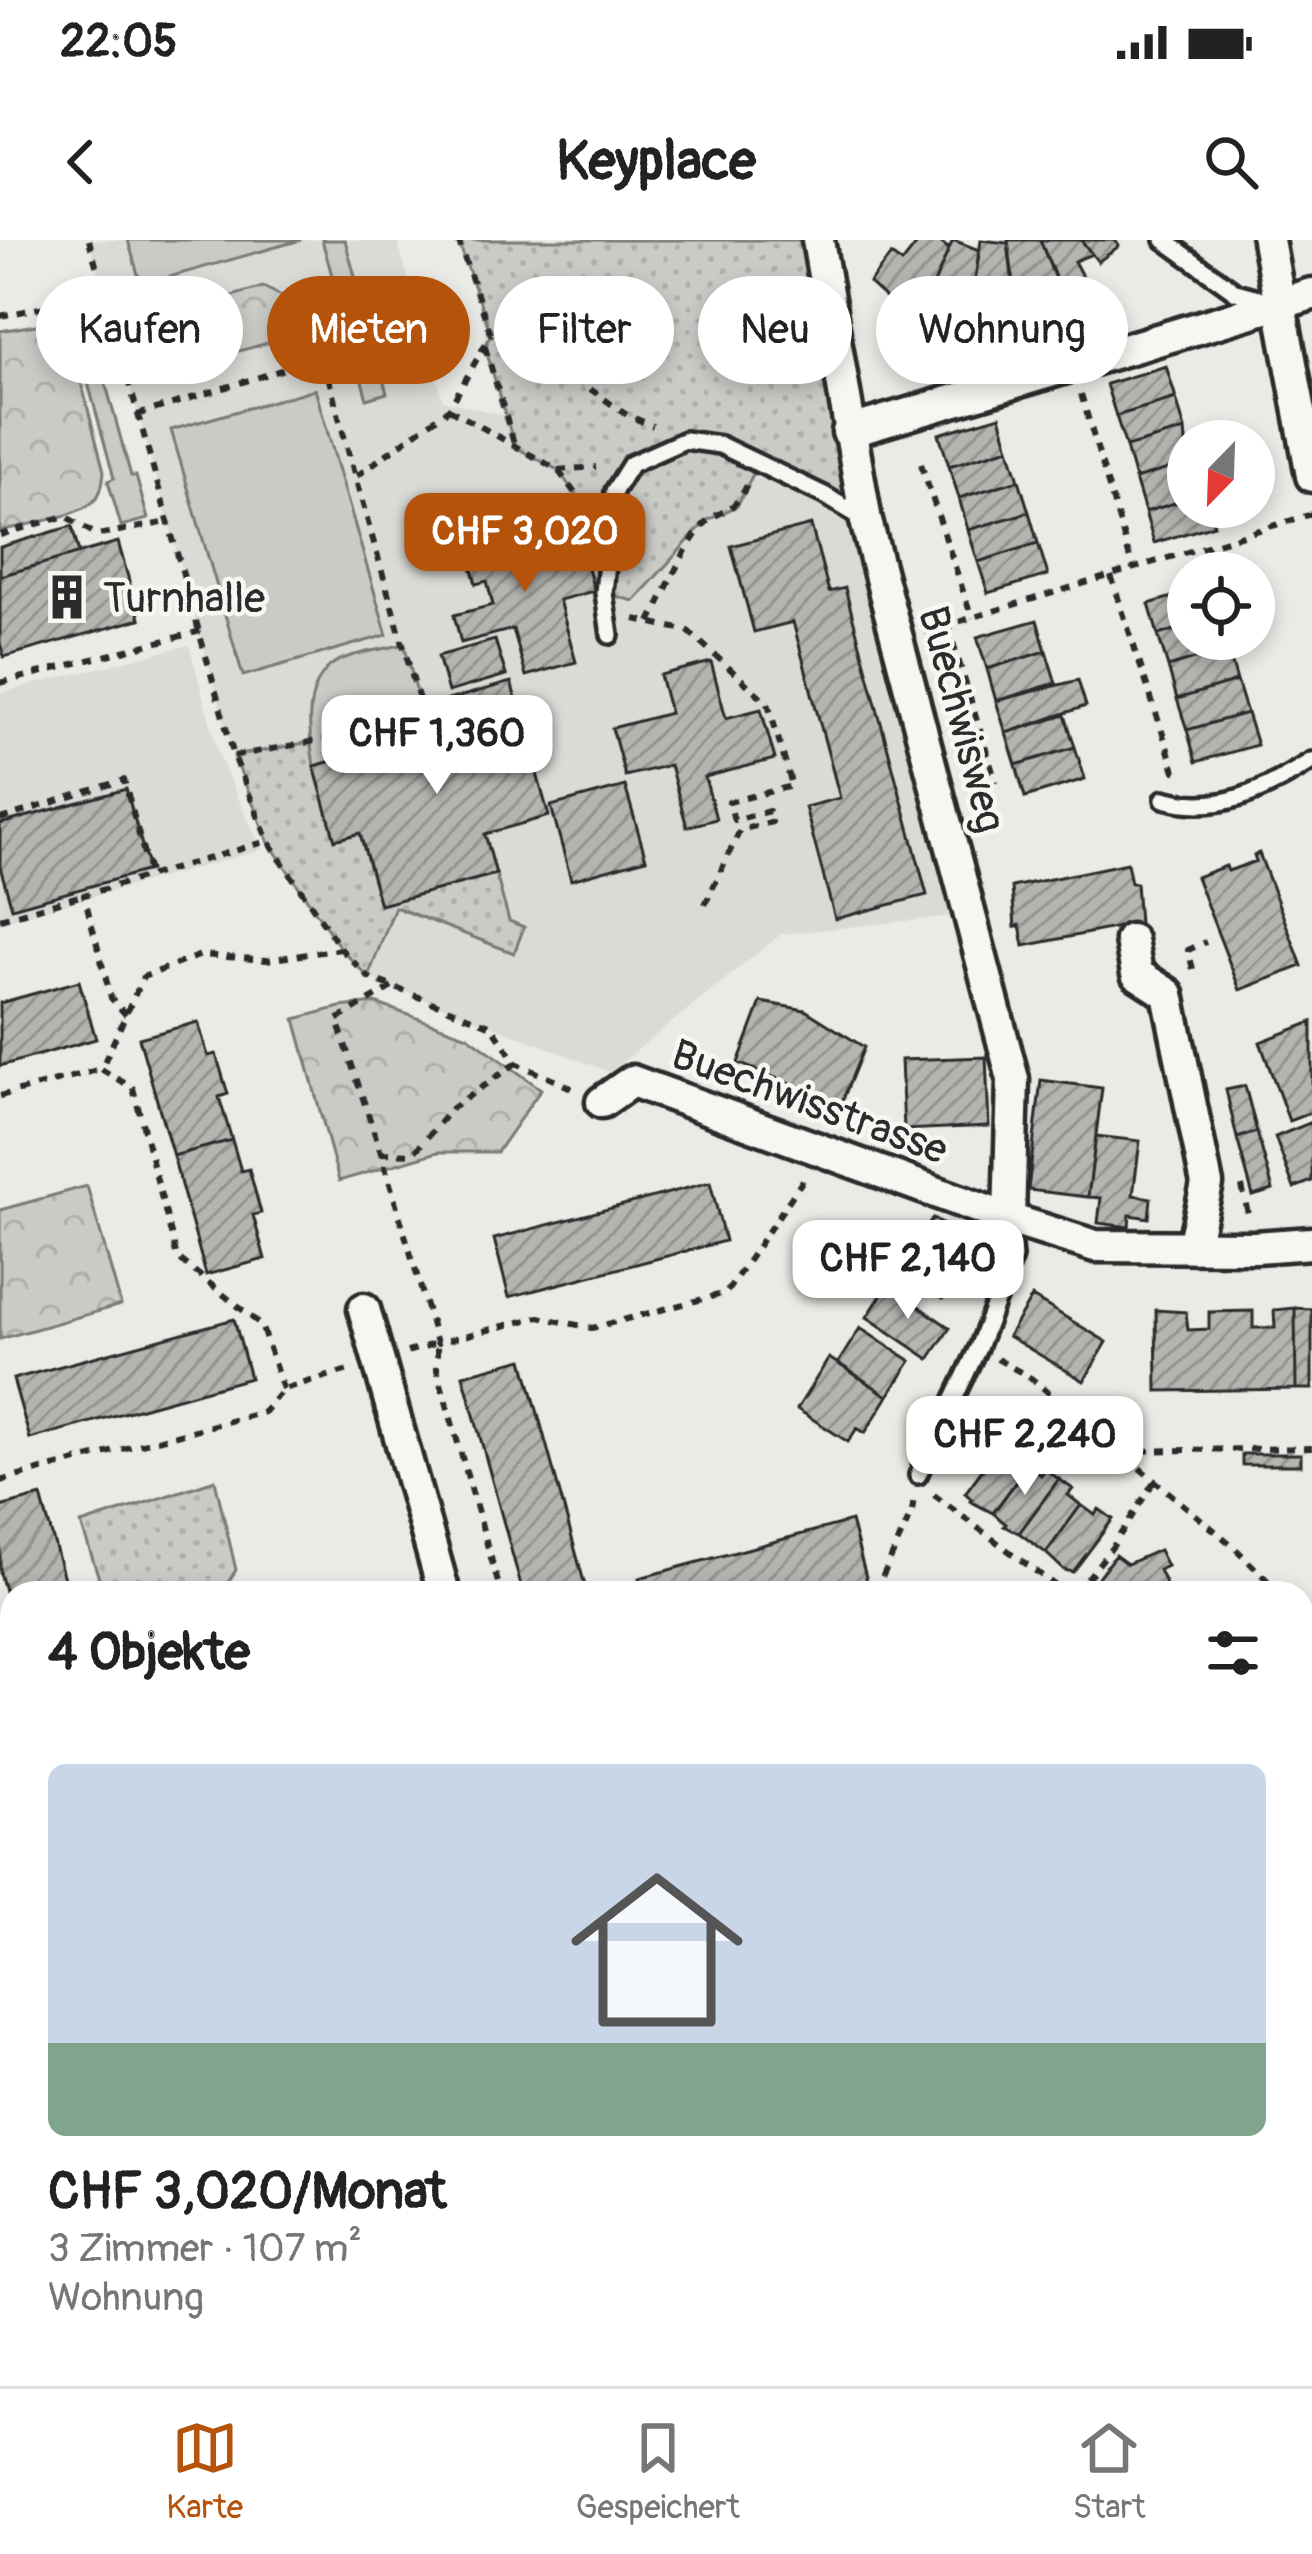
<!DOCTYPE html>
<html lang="de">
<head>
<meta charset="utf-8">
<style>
	:root { --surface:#fff; --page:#f6f6f6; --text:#222; --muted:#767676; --line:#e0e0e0; --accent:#b45309 }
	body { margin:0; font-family:Pangolin,sans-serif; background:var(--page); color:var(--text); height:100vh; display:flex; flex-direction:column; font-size:45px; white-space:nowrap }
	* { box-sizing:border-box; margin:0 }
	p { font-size:39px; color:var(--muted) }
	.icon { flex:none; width:66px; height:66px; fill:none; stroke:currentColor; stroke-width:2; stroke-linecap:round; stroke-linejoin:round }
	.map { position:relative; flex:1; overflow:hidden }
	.sheet { position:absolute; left:0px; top:1341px; width:1314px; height:807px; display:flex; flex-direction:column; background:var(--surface); border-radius:36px 36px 0 0; box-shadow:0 6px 18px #0003 }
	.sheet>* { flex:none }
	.guide { position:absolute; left:36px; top:36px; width:1242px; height:108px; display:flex; gap:24px }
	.needle { width:78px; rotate:203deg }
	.controls { position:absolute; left:1167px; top:180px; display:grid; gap:24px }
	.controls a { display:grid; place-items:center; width:108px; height:108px; border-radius:50%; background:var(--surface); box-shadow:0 6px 18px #0003; font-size:60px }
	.price { position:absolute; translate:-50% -102px; padding:0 27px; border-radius:24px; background:#fff; color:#222; font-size:39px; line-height:78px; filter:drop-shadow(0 3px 6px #0008) }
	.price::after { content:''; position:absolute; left:50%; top:72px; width:36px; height:27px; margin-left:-18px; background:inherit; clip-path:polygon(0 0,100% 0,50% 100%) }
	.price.active { background:var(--accent); color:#fff }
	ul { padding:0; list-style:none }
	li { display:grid; align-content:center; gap:24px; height:636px; padding:0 48px }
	li span { display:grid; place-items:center; height:372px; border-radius:18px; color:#555 }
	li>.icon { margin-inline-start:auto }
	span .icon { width:216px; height:216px; fill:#fffc; stroke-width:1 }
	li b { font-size:51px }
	h2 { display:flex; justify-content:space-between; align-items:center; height:144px; padding:0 48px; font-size:51px }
	.pill { padding:0 42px; border-radius:54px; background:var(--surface); box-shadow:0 6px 18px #0003; font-size:42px; line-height:108px }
	.pill.active { background:var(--accent); color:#fff }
	.status { display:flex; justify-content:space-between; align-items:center; height:84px; padding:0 60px; background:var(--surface); direction:ltr }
	.status svg { height:33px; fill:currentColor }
	header { display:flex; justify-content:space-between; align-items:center; height:156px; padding:0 48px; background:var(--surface); font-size:54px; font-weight:800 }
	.tab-bar { display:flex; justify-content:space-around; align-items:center; height:168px; border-top:3px solid var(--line); background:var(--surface); font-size:33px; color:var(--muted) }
	.tab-bar a { display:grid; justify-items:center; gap:6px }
	.tab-bar .active { color:var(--accent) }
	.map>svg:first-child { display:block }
	.built { fill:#dadad6 }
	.grass { fill:url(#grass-dots); stroke:#7a7a79; stroke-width:3 }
	.forest { fill:url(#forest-firs); stroke:#7a7a79; stroke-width:3 }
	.park { fill:url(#park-crowns); stroke:#7a7a79; stroke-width:3 }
	.garden { fill:#cacac7; stroke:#7a7a79; stroke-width:3 }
	.building { fill:url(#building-hatch); stroke:#2b2b2b; stroke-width:3 }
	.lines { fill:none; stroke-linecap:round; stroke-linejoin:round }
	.service-casing { stroke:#2b2b2b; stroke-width:24 }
	.minor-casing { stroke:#2b2b2b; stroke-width:39 }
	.path { stroke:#2b2b2b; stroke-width:6; stroke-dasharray:9 9; stroke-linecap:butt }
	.service { stroke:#f6f6f2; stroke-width:15 }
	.minor { stroke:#f6f6f2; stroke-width:30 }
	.labels { text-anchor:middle; stroke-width:9; stroke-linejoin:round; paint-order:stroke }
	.poi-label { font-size:42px; fill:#2b2b2b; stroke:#f6f6f2; text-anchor:start }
	.street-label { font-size:42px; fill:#2b2b2b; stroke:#f6f6f2 }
</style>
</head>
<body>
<div class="status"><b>22:05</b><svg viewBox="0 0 49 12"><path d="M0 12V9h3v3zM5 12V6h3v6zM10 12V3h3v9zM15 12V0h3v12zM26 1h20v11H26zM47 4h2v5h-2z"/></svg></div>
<header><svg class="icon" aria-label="back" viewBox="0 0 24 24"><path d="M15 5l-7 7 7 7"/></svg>Keyplace<svg class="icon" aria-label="search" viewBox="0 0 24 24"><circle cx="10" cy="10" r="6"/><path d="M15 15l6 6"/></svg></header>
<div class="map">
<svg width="1312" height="2146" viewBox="0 0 1312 2146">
	<defs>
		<pattern id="grass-dots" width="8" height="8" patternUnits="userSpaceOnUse" patternTransform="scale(3)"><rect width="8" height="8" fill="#cacac7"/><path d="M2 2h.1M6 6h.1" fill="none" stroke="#aeaeab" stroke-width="1.8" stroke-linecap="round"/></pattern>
		<pattern id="forest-firs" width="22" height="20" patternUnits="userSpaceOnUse" patternTransform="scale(3)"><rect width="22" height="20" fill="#cacac7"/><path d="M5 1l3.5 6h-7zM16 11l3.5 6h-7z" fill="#aeaeab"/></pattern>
		<pattern id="park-crowns" width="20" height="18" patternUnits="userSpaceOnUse" patternTransform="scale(3)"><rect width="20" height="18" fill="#cacac7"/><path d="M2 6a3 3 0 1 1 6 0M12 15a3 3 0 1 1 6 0" fill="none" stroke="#aeaeab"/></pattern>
		<pattern id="building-hatch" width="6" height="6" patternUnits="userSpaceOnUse" patternTransform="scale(3)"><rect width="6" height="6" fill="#b4b4b1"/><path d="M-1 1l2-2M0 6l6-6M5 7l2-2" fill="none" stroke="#939390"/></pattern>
	</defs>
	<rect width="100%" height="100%" fill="#eaeae6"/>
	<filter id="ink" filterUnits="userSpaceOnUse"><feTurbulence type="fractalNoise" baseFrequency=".00833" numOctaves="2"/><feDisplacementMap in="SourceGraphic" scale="24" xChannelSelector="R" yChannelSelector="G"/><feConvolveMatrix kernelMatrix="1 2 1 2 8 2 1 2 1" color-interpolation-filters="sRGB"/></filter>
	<g filter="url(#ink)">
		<path class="built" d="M89,0H397L443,160L824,255L854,272L972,674L781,694L610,832L368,737L341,709L268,601L234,516Z
			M189,405L220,518L262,610L0,682V453Z"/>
		<path class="grass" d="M458,0H818L866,281L758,224L737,266L706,281L634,361L604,353L580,289L577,256L558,230L515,207L485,107L491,94Z
			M310,502L335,599L360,593L380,665L496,634L509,681L524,687L514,713L395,667L368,737L341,709L268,601L234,516Z
			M215,1240L236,1330L221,1353H104L81,1284Z"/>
		<path class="forest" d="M1312,2028V2146H1167L1180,2136H1302V2037Z"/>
		<path class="park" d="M263,47L284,57L290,85L279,100L191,124L168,116L162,91L176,72Z
			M65,80L104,231C103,241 102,252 95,260C79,277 23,285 0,291V91Z
			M375,763L468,796L541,849L497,912H438L339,941L295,779L340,767Z
			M87,946L121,1065L0,1099V970Z"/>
		<path class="garden" d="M128,0H301L141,45Z
			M322,0H345L387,153L367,159Z
			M89,83L131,236H136L148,279L121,286L108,241L114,238L73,88Z
			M315,149L387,395L243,436L171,190Z
			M404,404L428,495L314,526C309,494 303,450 330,426C346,413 383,410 404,404Z"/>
		<path class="building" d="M920,0H938L949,9L926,62L912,51L899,70L869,43L891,15L902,23Z
			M953,0L979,10L971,68L954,60L947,83L922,71Z
			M981,0L1008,3L1015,61L997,58L996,81L970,77Z
			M1008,0H1040L1057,42L1039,44L1043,67L1017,70Z
			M1040,0H1081L1092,14L1074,21L1085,42L1060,52Z
			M1081,0H1115L1119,6L1098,22Z
			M1166,126L1176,158L1116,176L1106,144Z
			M1176,158L1185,190L1126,207L1116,176Z
			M1000,176L1009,208L949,226L939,194Z
			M1185,190L1188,223L1135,239L1126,207Z
			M1009,208L1019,240L959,258L949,226Z
			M1188,223V259L1145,272L1135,239Z
			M1019,240L1029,272L968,290L959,258Z
			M1188,259V267H1208L1214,285L1154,303L1145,272Z
			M1029,272L1038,303L978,322L968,290Z
			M515,280L525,316L581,301L594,351L559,360L576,422L526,436L513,389L461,403L454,375L493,365L487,341L476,344L462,294Z
			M811,285L829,352L845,348L927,655L835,679L805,567L840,558L793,382L754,392L731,306Z
			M72,286L79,313L118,302L140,379L4,417L0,403V307Z
			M118,302L140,379L4,417L0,403V336Z
			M1038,303L1048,335L988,353L978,322Z
			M1188,352V386L1158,395L1149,364Z
			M1037,380L1046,411L987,429L977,397Z
			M1188,386V399H1225L1228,409L1168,427L1158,395Z
			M495,400L506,435L448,452L438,416Z
			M1228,409L1237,441L1177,459L1168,427Z
			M1046,411L1056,443L996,461L987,429Z
			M711,422L726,478L761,469L775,519L705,537L716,579L687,587L670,525L625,536L612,488L670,473L660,435Z
			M1078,440L1086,466L1006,493L996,461Z
			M1237,441L1247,473L1187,490L1177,459Z
			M511,442L549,576L485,594L496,634L380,665L360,593L335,600L314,526L456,487L448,460Z
			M1247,473L1257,505L1196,522L1187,490Z
			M1065,475L1075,507L1016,525L1006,493Z
			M1075,507L1085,539L1025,557L1016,525Z
			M625,546L646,619L571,640L551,566Z
			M126,549L149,630L12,668L0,627V584Z
			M1259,613L1302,726L1240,750L1196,637L1226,626L1228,631L1256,621L1254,615Z
			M1127,623L1131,643H1136L1139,683L1024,706L1020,685L1015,687L1012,647Z
			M79,741L96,799L0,826V763Z
			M761,762L805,770L864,807L841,864L738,823Z
			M198,782L208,816L216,814L228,854L219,857L232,900L173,916L139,798Z
			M1312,782V872L1289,881L1260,802Z
			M986,817L989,886L904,890L901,820Z
			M1041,840L1102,848L1088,957L1028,950Z
			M1245,846L1257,892L1237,898L1226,850Z
			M1312,882V941L1294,948L1275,897Z
			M1257,892L1273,950L1253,956L1237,898Z
			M1096,896L1140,901L1133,955L1151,958L1149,978L1130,975L1129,987L1098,983L1101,958L1088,957Z
			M232,900L241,931L249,929L261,973L253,975L265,1019L206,1035L173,916Z
			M710,942L725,1001L509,1057L494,999Z
			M933,978L978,1009L970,1019L979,1025L964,1046L956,1040L943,1059L898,1029Z
			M888,1045L950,1088L929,1119L867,1077Z
			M1032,1057L1107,1102L1084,1141L1008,1096Z
			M1295,1068L1312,1069V1149H1296Z
			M1295,1068L1296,1149L1157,1151L1156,1070L1186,1072L1188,1090L1209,1089V1072L1253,1071V1088H1275L1274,1070Z
			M234,1079L250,1138L30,1199L13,1139Z
			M860,1088L911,1121L888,1156L838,1123Z
			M829,1118L888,1156L865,1193L857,1188L848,1202L797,1169Z
			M523,1119L587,1353H523L463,1135Z
			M1030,1197L1042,1206L993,1273L970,1261L972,1259L965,1253L1005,1199L1017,1208Z
			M1242,1214H1301V1225H1242Z
			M1028,1226L1041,1235L1045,1229L1059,1239L1019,1293L1004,1286L1006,1284L993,1273Z
			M1059,1239L1073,1249L1068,1255L1081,1265L1046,1313L1019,1293Z
			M41,1256L68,1353H12V1375L0,1333V1267Z
			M1081,1265L1095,1275L1099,1269L1113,1279L1073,1332L1064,1330L1046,1313Z
			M851,1281L867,1341L822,1353H643L639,1338Z
			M1159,1310L1167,1326L1159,1330L1166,1345L1148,1353H1105L1098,1337L1115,1315L1127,1324Z
			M0,1798L12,1840V1910L0,1914Z
			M382,2136H461L467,2146H366Z
			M792,2136H830L840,2140L838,2146H783Z"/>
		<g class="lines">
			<g class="service-casing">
				<path id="service" d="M1164,0L1236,52L1269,61
					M610,395L604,353L614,251L631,224L685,200L720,205L824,255L864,279
					M1164,559C1221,575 1264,550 1312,521
					M918,1235L978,1108L1013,1017L1009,979"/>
			</g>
			<g class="minor-casing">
				<path id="minor" d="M818,0L866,281L1013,839L1009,979
					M1268,0L1312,236
					M848,192L1312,54
					M1131,700L1137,734L1168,754L1207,944L1193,1007
					M602,862L632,841L1009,979L1095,1006L1255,1007L1312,1003
					M364,1069L444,1353
					M0,1574L12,1587
					M1302,1657L1312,1653
					M0,2014L12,2005"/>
			</g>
			<path class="path" d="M89,0L234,516L268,601L341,709L368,737L492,786L516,823L576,850
				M458,0L491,94L530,101L573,137L627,175L653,186
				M0,76L104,55
				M485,107L515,207
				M1081,154L1133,329
				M449,169L558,230L577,256L581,293
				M137,175L323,117L355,237
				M921,224L972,378
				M558,230L596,227
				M0,295L65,276L97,295L168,282
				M1111,336L1175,531L1181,534
				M635,379L688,391L768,463L792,546L729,562L734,580L769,571L772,582L740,590L703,669
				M650,382C666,351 680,315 701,288C720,265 731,280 748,243
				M948,386L996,542
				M925,392L1312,274
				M0,443L201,391
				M234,516L425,481L355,237L449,169L491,94
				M0,579L124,540L150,636
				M0,679L83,655
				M1193,729L1188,710L1206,702
				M392,747L337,780L381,913L437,1103L539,1077L592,1088L726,1053L803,940
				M126,775L111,758L84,655L268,601
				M0,856L101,829
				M381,913L413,914L452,868L516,823
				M1242,946L1248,974
				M407,1112L437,1103V1130L501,1353
				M997,1119L1031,1138L1232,1305L1280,1353
				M283,1149L261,1085L177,1017L133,848L101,829L143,737L201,715L267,720L341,709
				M1123,1211L1312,1208
				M0,1241L264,1172L283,1149L349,1130
				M934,1255L1065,1353
				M875,1353L912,1272L914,1257
				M1076,1353L1113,1306L1155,1240
				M1302,1375L1312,1385
				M0,1473L12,1494
				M1302,1582L1312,1575
				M1302,1738L1312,1734
				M1302,1818L1312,1822
				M3,1938L12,1952
				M1302,2037L1312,2028
				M342,2146L352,2136
				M748,2146L750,2136
				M1167,2146L1180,2136"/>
			<use href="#service" class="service"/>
			<use href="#minor" class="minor"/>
		</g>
	</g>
	<defs>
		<g id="building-bare" transform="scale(3.6)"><path d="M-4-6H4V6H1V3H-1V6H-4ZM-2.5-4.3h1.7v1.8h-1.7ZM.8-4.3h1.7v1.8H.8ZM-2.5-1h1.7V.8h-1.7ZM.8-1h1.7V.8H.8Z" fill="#2b2b2b" stroke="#f6f6f2" stroke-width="2.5" paint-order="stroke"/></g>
	</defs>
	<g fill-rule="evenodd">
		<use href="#building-bare" x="67" y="357"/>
	</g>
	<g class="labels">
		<g class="poi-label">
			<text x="103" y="372">Turnhalle</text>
		</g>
		<g class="street-label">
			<text transform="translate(963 479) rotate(75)" y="15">Buechwisweg</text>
			<text transform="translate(810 861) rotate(20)" y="15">Buechwisstrasse</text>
		</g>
	</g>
</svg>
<div class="controls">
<a><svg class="needle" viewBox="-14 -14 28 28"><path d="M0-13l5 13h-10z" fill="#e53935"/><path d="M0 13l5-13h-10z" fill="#767676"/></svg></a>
<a><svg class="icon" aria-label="locate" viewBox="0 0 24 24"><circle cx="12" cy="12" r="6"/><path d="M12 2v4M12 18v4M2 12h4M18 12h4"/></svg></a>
</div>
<b class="price active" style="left:525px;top:355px">CHF 3,020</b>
<b class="price" style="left:437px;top:557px">CHF 1,360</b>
<b class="price" style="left:908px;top:1082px">CHF 2,140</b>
<b class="price" style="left:1025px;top:1258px">CHF 2,240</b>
<div class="guide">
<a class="pill">Kaufen</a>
<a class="pill active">Mieten</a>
<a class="pill">Filter</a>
<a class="pill">Neu</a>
<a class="pill">Wohnung</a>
</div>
<section class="sheet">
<h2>4 Objekte<svg class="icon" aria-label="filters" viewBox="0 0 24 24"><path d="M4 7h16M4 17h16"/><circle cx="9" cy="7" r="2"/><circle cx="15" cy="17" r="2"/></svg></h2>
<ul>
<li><span style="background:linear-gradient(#c9d6e8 75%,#7fa58c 0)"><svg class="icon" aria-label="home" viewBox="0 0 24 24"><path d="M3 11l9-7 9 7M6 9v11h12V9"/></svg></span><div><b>CHF 3,020/Monat</b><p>3 Zimmer · 107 m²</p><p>Wohnung</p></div></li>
</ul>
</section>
</div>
<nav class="tab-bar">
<a class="active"><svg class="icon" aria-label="map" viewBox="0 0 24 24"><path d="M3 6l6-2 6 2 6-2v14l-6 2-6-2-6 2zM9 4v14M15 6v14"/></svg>Karte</a>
<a><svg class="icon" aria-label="saved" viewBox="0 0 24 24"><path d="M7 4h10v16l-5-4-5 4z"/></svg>Gespeichert</a>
<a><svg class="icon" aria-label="home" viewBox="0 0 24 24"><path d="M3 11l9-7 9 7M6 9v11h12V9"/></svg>Start</a>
</nav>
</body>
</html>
